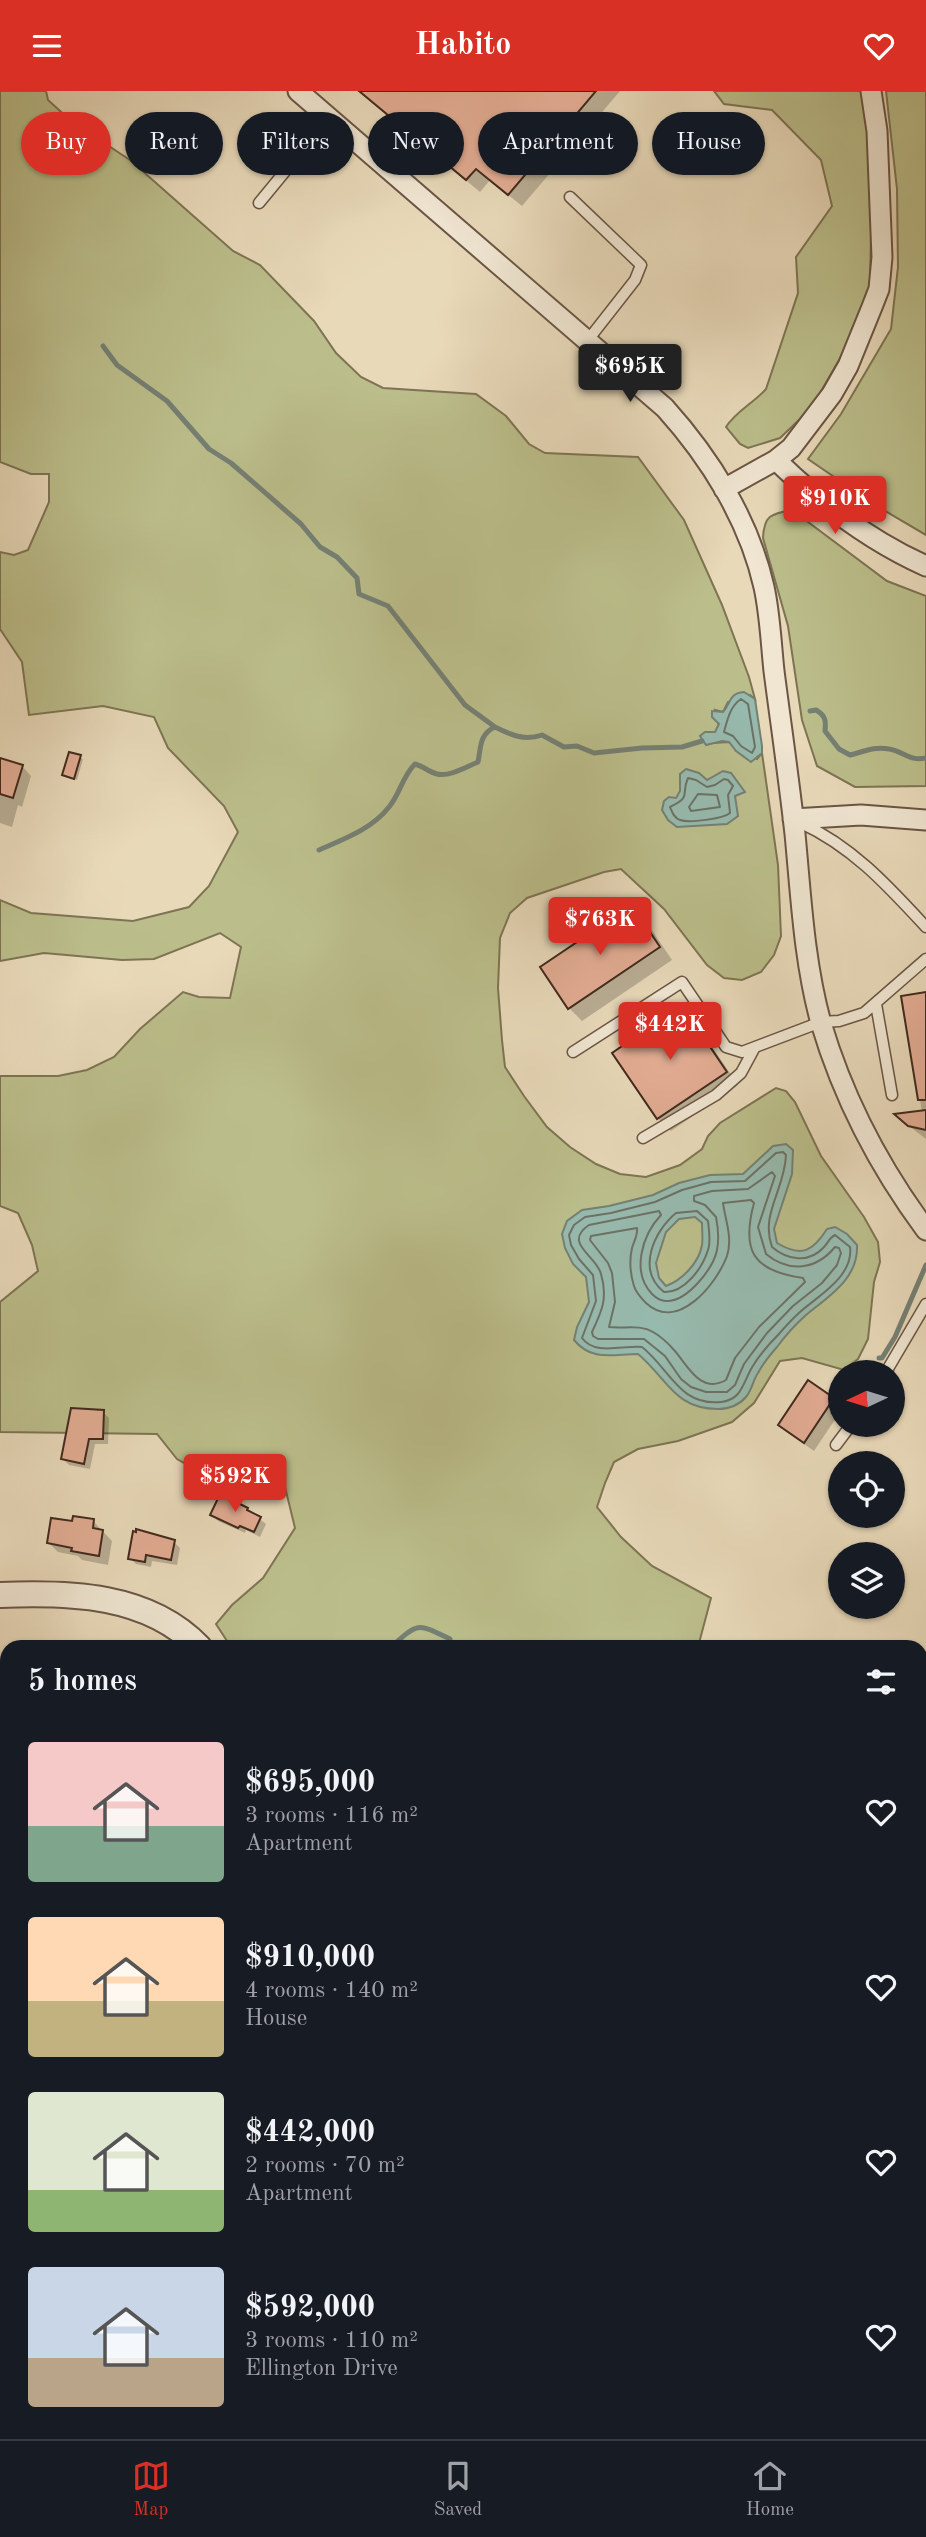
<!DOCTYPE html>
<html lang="en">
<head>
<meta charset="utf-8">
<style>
	:root { --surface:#171b24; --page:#20242c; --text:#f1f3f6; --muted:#9ea1a6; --line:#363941; --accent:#d93025 }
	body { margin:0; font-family:"Old Standard TT",serif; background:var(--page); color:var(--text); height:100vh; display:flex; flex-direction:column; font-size:26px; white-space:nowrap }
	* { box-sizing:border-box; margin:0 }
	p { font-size:23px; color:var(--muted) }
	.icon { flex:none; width:38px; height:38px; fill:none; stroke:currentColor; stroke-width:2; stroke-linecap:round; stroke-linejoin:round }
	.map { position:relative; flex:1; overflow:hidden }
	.drawer { position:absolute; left:0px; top:1549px; width:928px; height:800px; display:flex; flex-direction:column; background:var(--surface); border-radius:21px 21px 0 0; box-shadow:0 2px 5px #0004 }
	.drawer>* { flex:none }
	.top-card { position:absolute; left:21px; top:21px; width:886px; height:63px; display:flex; gap:14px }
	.needle { width:46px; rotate:266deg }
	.fabs { position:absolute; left:828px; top:1269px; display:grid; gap:14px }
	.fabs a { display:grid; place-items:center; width:77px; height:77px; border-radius:50%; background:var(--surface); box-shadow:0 2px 5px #0004; font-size:35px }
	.price { position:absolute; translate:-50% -60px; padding:0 16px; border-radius:7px; background:var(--accent); color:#fff; font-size:23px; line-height:46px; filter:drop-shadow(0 2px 4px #0008) }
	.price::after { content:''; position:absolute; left:50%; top:42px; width:21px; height:16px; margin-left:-10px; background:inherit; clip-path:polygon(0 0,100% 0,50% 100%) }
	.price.selected { background:#222; color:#fff }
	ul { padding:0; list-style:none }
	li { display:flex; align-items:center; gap:21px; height:175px; padding:0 28px }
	li span { display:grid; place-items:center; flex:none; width:196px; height:140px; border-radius:7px; color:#555 }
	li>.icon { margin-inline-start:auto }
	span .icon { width:84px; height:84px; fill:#fffc; stroke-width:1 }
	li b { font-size:30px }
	h2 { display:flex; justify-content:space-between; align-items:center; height:84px; padding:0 28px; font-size:30px }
	.pill { padding:0 24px; border-radius:32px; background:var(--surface); box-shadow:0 2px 5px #0004; font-size:24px; line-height:63px }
	.pill.selected { background:var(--accent); color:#fff }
	header { display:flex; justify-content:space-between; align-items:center; height:91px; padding:0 28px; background:var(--accent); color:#fff; font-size:32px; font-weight:700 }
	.dock { display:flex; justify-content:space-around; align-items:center; height:98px; border-top:2px solid var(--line); background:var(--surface); font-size:19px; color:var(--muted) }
	.dock a { display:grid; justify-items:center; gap:4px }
	.dock .selected { color:var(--accent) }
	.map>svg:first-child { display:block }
	.green { fill:#bbbe8b; stroke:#7e7454; stroke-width:2 }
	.water { fill:#97baae; stroke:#758074; stroke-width:2; fill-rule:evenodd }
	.shadow { fill:#0003 }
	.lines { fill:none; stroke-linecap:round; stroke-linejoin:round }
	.shore { stroke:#6c7266; stroke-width:2 }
	.stream { stroke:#758074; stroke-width:5 }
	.building { fill:#e2ac93; stroke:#41291e; stroke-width:2 }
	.service-casing { stroke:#6b5545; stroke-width:13 }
	.minor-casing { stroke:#6b5545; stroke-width:23 }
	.tertiary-casing { stroke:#6b5545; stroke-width:28 }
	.service { stroke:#f0e6d2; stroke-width:10 }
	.minor { stroke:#f0e6d2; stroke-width:19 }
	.tertiary { stroke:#f0e6d2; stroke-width:24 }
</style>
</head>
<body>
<header><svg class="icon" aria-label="menu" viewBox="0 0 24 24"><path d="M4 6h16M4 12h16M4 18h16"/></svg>Habito<svg class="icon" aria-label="heart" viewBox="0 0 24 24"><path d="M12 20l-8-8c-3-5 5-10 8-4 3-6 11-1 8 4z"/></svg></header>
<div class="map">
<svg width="926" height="2348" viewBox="0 0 926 2348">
	<rect width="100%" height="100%" fill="#e8d9b9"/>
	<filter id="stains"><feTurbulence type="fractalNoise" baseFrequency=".00286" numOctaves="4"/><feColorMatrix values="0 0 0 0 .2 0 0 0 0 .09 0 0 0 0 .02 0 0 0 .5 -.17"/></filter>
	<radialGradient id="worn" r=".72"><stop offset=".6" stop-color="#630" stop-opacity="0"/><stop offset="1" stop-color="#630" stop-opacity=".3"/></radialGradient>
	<path class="green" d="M0,0H46L48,9L71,30L130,69L233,160L260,174L314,230L336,262L361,286L383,297L476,303L506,325L529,353L545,362L638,366L684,429L722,514L749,586L755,608L750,604L728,611L723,621L715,619L719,632L716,641L712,642L714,652L729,651L757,668L762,662L778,774L781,845L774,864L761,881L742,889L724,887L707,874L664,818L621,778L604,781L527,807L510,822L500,847L498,897L502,949L505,976L524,1005L547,1036L570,1056L596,1073L620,1083L646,1086L680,1074L702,1058L708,1045L720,1032L776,997L786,1000L795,1011L821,1065L864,1126L878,1151L880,1171L874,1191L868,1248L858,1268L844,1279L802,1267L780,1270L754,1312L732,1331L678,1350L638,1358L614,1371L605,1392L597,1416L621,1446L652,1475L711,1507L698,1556L655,1554L231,1556L216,1533L232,1514L263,1487L295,1437L285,1396L273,1381L249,1370L200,1381L177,1368L157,1343L0,1341V1211L38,1180L32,1154L18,1122L0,1115V985H58L87,979L114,966L140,938L183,901L199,906L230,907L241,856L220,842L154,868L122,869L44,862L0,870V809L31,822L133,830L189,816L209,795L238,741L224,715L168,657L154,626L103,615L29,624L22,571L0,538V461L14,464L28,459L49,411V383H31L0,371Z
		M714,0H862L870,51L876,132L871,147L870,189L865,224L820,302L801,327L780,347L748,357L740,353L726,336C736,320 754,312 766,298L798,202L796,166L832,115L821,69L772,19L724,13Z
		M886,0H926V444L875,414L808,368L841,323L891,238L898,176L897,98Z
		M792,419L887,490L926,505V695L855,696L817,675L802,629L788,535L763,447C764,424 771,423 792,419Z
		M920,1877L926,1883V2041L921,2049Z
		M7,1988V2342H920L921,2333L926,2334V2348H0V1989Z"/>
	<path class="water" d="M744,601L755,608L762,655V662L751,671L736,660L729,651L722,650L706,654L700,645L705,641H715L719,633L712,626V620L723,621C731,612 729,602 744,601Z
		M686,678L699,682L707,689L723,680L731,682L745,701L735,705L738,725L727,733L677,736L668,729L662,719L664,710L669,706L676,707L680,700V683Z
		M786,1053L793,1059L792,1083L774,1138L777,1152C802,1167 813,1160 827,1138L835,1136L847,1143L857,1154C859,1187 829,1205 806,1224C796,1233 785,1245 777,1256C770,1264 763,1272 758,1282C753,1289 752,1299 746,1306C739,1314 730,1318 718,1318C674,1318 667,1287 638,1263C613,1263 592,1271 574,1249L577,1236L589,1211L586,1186L573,1173L565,1157L562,1143L567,1130L582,1119L609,1115L653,1104L679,1092L710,1084L743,1083L773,1055ZM695,1126L702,1132C702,1139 703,1147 702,1154C699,1172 682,1189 666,1195L659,1187L656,1172L666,1141L679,1128Z
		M926,1619V1883L920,1877V1621Z"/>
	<path class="shadow" d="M359,0H620L522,115L490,89L480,101Z
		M70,663L83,668L77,689L64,684Z
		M0,669L22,675L31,685L22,716L18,714L12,736L0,732Z
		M632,817L645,829L672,869L582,930L569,917Z
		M926,903V1048L909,1035L922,1021L903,907Z
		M681,916L694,929L738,994L671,1040L658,1027Z
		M833,1308L840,1315V1321L814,1360L790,1343L780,1333Z
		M103,1321L109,1327L108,1353H95L90,1378L69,1374L63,1368Z
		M221,1405L247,1418L266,1433L260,1446L246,1439L245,1442L218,1430L212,1424Z
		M93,1430L112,1450L108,1474L82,1469L78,1465L58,1461L48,1451L73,1432Z
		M174,1451L180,1457L177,1474L152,1470L151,1476L136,1473L130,1467Z
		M920,2234L926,2240L920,2265Z"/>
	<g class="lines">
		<path class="shore" d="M741,608L748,613L755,656L752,662L741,655L733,645L724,641C727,630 730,615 741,608Z
			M688,687L696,689L707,696L715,694L724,688L728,689L733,695L728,704L730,722C723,728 689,732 680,729C674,727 672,721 670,716C693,705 680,704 688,687Z
			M698,703L717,704L720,716L691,720L689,716Z
			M783,1061L786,1064C785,1098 760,1123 772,1156C787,1169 809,1173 824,1156C828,1152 829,1147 835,1144L850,1156C854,1185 818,1205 800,1221C792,1228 785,1236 778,1244C768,1254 758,1266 751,1278C743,1293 741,1309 721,1311C679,1315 670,1278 642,1256C623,1254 595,1265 582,1247L596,1210L593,1184L579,1168L571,1154L569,1144L574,1134L585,1126L611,1122L655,1111L682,1099L711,1091L745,1090L776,1062Z
			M772,1081L775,1085L758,1136L766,1163C789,1182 816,1179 835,1156L839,1157L841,1162L837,1174L822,1192L793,1215L767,1242L744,1273L735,1294L727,1301H706L691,1296L681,1288L665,1265L644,1248H598L593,1245L592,1241C602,1220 608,1207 601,1183C597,1165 562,1152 589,1134L659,1120L661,1124C642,1144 631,1181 652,1203C656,1207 660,1210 666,1210C687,1211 713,1178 717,1159C719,1149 718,1136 716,1126L705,1114L694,1110V1105L712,1100L748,1098Z
			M751,1109L754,1112C741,1160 753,1180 803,1187L805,1191L759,1236L735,1267L726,1289C700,1304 687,1273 674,1259C668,1252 660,1245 653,1241C640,1233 623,1238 609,1236L615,1211L612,1182L608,1172L590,1149L591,1145L637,1137C638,1144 634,1150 632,1157C629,1170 630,1182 634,1195C636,1202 641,1207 646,1212C678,1242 717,1192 727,1165C733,1147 725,1128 723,1112Z
			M697,1120L708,1130C709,1139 711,1151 708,1159C702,1178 684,1202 664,1201C636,1179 654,1140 676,1122Z"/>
		<path class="stream" d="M103,255L117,274L167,310L209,358L231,372L301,433L320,456L337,466L357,487L359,503L388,515L465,614L495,636
			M810,620L816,619C826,625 826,630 825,640L839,658L850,664C863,661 874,655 889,658C903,660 910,671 926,667
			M319,759C344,748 372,738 389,716C400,703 402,686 415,673C423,675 429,681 437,683C449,686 466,676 478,671C481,657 479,643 495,636C511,644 524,650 542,644L564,656L577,655L594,662L642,657L682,656L702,650
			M879,1267H882L895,1246L926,1174
			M391,1556C419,1531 417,1532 450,1548V1556"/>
	</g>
	<path class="building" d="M359,0H596L508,104L476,78L466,89Z
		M69,661L81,664L74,688L62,684Z
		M0,667L23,674L13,707L0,703Z
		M632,814L660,856L568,918L540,876Z
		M926,901V1009H918L901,905Z
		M682,914L727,981L657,1028L612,962Z
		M926,1019V1039L908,1035L894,1023Z
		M808,1289L834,1307L804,1352L778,1334Z
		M71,1317L104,1319L103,1348H89L84,1373L61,1368Z
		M220,1403L248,1417L247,1419L261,1426L254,1441L240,1435L238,1437L210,1424Z
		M73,1425L94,1428L93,1437L103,1439L99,1465L71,1460L72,1457L47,1452L51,1427L72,1430Z
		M136,1438L175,1449L171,1469L146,1464L145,1471L128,1468L133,1440L136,1441Z"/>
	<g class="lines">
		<g class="service-casing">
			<path id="service" d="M570,106L641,174L635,189L588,249
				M259,112L329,27
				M801,732C853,756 888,795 926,836
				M876,913L892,1004
				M573,961L682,891L726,956L742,961L821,931L839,930L864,922L926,868
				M643,1047L716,1004L741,982L755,956
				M886,1281L926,1213
				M836,1354L851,1334"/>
		</g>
		<g class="minor-casing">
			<path id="minor" d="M298,0L665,317C710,367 749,429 764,496C770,523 771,552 774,580C781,634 789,689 795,743C801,805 804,871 821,932C843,1006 880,1077 926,1139
				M776,369C820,412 870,450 926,475
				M724,398L776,369L791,357L832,303L848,275L872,216L879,198L882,166L877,40L871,0
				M793,728L861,724L926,729"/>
		</g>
		<g class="tertiary-casing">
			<path id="tertiary" d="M0,1504C69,1501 148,1503 199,1556
				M920,2139L926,2141"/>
		</g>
		<use href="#service" class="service"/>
		<use href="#minor" class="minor"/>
		<use href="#tertiary" class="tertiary"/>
	</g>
	<rect width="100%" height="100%" filter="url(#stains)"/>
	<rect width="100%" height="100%" fill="url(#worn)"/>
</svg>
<div class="fabs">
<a><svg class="needle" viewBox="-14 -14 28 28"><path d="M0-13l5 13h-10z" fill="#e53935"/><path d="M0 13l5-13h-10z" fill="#9ea1a6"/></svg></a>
<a><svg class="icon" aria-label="locate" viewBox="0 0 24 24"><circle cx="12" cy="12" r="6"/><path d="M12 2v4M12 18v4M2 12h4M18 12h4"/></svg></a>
<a><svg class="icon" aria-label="layers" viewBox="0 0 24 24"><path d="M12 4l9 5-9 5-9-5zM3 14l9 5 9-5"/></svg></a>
</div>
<b class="price selected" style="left:630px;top:313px">$695K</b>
<b class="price" style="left:835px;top:445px">$910K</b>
<b class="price" style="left:600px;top:866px">$763K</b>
<b class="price" style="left:670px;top:971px">$442K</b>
<b class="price" style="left:235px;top:1423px">$592K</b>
<div class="top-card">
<a class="pill selected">Buy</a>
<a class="pill">Rent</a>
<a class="pill">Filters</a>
<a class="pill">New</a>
<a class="pill">Apartment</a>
<a class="pill">House</a>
</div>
<section class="drawer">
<h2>5 homes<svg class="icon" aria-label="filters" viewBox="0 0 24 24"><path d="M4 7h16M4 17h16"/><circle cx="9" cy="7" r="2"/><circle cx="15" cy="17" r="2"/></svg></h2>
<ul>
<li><span style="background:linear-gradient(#f6c9c9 60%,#7fa58c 0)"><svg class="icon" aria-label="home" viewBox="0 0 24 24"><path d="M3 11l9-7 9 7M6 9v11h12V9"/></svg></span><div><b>$695,000</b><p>3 rooms · 116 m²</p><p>Apartment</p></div><svg class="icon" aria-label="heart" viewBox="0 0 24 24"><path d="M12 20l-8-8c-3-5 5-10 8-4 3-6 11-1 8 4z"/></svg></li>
<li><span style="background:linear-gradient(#ffd9b3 60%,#c2b280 0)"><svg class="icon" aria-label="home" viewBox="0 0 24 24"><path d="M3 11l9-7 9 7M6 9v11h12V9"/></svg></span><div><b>$910,000</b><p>4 rooms · 140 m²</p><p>House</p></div><svg class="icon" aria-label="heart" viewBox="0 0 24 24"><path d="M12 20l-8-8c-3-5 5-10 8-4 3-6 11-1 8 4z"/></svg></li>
<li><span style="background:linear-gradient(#dfe7d0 70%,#8fb573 0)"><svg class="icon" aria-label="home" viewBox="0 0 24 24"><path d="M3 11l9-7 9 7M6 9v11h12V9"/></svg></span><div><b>$442,000</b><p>2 rooms · 70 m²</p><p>Apartment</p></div><svg class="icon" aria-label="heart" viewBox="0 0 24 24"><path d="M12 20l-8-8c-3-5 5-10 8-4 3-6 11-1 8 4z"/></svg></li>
<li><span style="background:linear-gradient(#c9d6e8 65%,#b9a48a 0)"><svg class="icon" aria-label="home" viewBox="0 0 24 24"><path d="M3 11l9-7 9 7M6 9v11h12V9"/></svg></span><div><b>$592,000</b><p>3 rooms · 110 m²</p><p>Ellington Drive</p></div><svg class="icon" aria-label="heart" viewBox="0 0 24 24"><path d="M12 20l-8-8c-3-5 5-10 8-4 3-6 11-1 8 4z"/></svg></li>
</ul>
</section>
</div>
<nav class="dock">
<a class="selected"><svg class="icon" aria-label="map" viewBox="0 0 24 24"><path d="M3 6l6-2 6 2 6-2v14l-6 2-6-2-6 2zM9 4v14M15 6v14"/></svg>Map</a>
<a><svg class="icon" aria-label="saved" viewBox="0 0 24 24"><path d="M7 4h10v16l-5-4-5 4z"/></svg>Saved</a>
<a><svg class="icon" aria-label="home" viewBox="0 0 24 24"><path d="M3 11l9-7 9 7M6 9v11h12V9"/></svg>Home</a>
</nav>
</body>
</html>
